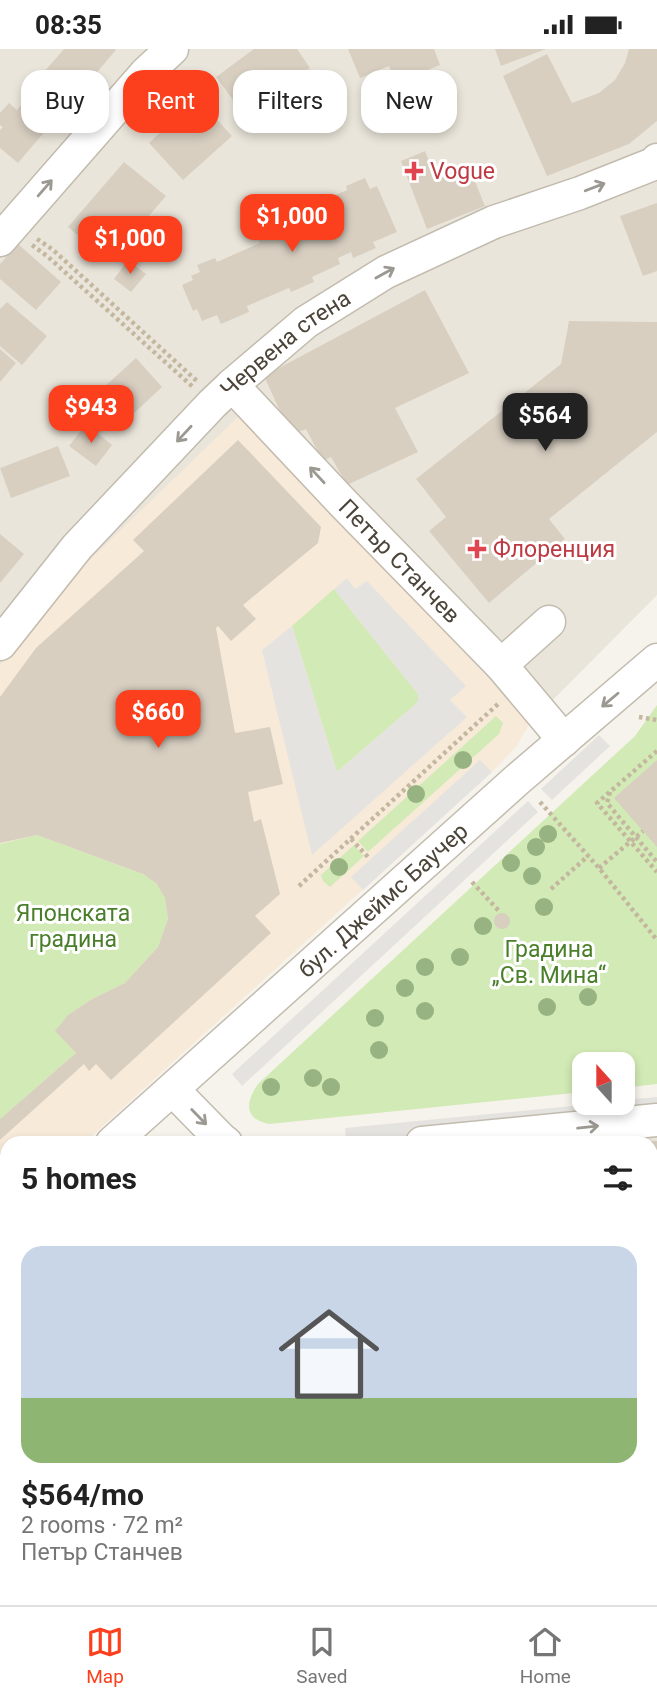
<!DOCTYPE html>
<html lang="en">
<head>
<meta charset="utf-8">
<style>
	:root { --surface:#fff; --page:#f2f2f2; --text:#222; --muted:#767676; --line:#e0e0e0; --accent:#fc3f1d }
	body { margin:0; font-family:Roboto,sans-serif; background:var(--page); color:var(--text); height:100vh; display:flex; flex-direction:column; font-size:26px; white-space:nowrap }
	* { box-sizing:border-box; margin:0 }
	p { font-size:23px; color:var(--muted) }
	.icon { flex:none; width:38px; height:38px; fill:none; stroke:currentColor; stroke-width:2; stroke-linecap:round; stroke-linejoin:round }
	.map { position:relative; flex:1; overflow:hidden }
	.side { position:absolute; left:0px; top:1087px; width:658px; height:471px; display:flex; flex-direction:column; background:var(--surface); border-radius:21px 21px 0 0; box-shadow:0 4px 10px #0003 }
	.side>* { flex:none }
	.banner { position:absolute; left:21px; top:21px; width:616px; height:63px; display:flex; gap:14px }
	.needle { width:46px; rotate:339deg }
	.fabs { position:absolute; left:572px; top:1003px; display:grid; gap:14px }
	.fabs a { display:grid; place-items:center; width:63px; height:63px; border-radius:14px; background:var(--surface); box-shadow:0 4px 10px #0003; font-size:35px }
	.price { position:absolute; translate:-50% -60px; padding:0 16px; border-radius:14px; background:var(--accent); color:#fff; font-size:23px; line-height:46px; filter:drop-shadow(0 2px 4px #0008) }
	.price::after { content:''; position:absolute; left:50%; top:42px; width:21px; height:16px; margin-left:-10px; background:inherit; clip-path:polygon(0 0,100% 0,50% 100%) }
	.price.current { background:#222; color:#fff }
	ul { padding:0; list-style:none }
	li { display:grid; align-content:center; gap:14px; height:371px; padding:0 21px }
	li+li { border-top:2px solid var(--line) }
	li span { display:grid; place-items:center; height:217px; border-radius:21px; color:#555 }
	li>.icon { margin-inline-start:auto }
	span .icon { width:126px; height:126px; fill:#fffc; stroke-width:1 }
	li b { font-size:30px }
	h2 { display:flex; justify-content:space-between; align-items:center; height:84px; padding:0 21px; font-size:30px }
	.pill { padding:0 24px; border-radius:21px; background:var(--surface); box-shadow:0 4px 10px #0003; font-size:24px; line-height:63px }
	.pill.current { background:var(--accent); color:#fff }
	.status { display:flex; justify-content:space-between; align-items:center; height:49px; padding:0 35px; background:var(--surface); direction:ltr }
	.status svg { height:19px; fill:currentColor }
	.menu { display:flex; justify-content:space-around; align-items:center; height:98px; border-top:2px solid var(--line); background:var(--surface); font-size:19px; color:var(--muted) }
	.menu a { display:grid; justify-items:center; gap:4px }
	.menu .current { color:var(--accent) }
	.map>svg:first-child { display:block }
	.residential { fill:#eae5da }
	.commercial { fill:#f7ead8 }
	.green { fill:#d2eab5 }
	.parking { fill:#e5e3e0 }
	.building { fill:#d8cfc1 }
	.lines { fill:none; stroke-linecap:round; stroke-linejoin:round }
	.minor-casing { stroke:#c2bbae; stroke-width:35 }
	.path { stroke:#c4b79f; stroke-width:4.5; stroke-dasharray:3.5 3.5; stroke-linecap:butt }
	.minor { stroke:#fff; stroke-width:32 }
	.tree { fill:#97b381 }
	.oneway { stroke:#9c9892 }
	.health-dot { fill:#e0444e; stroke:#fff; stroke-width:2.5 }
	.labels { text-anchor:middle; stroke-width:6; stroke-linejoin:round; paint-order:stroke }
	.health-label { font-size:23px; fill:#be3a42; stroke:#fff; text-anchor:start }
	.street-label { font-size:23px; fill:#4b4439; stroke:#fff }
	.park-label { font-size:23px; fill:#4a7f2a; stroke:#fff }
</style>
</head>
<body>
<div class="status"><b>08:35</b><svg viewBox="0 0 49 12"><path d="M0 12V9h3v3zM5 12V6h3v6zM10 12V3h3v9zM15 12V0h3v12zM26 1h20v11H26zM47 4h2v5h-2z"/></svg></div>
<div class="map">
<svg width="657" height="1556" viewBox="0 0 657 1556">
	<rect width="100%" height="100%" fill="#f6f3ec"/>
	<path class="residential" d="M0,0H657V546L530,674L360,491L73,527L0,616Z
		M657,1084V1556H0V1252L7,1246V1550H651V1094H566Z"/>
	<path class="commercial" d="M241,365L530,674L516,698L492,723L84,1094H7V1163L0,1169V616L73,527Z"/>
	<path class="green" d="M334,540L418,645V653L337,723L292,577Z
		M657,656V1035L623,1039V1015H584V1043L269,1075C243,1070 246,1052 258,1035L635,687Z
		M496,667L503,674L499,685L368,803L358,792Z
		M37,786L143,825L157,835L165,849L168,870L158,898L125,934L92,950L69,966L56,982L76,1004L0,1070V795Z
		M354,796L364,807L330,838L323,832L321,826Z"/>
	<path class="parking" d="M347,529L355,540L367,532L466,637L450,651L467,668L312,806L262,601L292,577L337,723L418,653V645L334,540Z
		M599,686L610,697L552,751L541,740Z
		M480,711L492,723L363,841L351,828Z
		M528,752L538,763L242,1037L232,1025Z
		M657,1048V1064L363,1094H346L345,1079L603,1054H623V1051Z"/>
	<path class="building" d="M64,0H114L116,1L75,49L44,23Z
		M254,0H297L310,19L245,67L216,28Z
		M348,0H434L440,16L396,34L389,17L360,29Z
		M495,0H546L501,17Z
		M629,0H657V72L629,95L547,127L503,27L547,5L572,54L599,44L615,31L625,14Z
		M197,49L232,87L183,131L149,94Z
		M26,50L53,73L18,114L0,99V81L3,78L0,76V64L9,54L17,61Z
		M425,102L436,131L469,118L485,157L427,180L401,112Z
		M124,113L166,147L109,213L68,178Z
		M365,129L370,140L377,137L397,183L373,193L376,199L353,209L351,203L338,209L340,215L312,228L314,233L291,243L289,239L247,257L249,263L221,275L217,266L202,272L197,260L193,262L182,236L193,231L191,227L200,223L197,216L215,209L217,213L260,194L257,188L321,160L318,154L347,141L346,137Z
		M657,154V222L643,227L620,167Z
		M18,195L61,233L36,261L0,230V215Z
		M128,211L146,225L131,243L114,230Z
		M425,241L469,324L395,359L418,403L347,436L331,408L323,412L306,380L291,386L264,327Z
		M7,253L47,287L22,316L0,297V260Z
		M569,272L657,273V383L549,470L565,490L489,554L429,482L446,468L416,430L561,315Z
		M0,300L16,314L0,333Z
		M136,309L162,338L131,367L104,338Z
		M86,375L112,396L96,417L69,397Z
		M238,391L321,478L318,494L243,556L256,570L231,592L218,577L216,579L235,684L270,678L283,735L248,743L254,773L261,770L280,845L255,867L271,884L111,1031L96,1015L89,1022L84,1015L0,1091V1070L76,1004L55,982L68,966L92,950L125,934L158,898L168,870L165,849L159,839L157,835L143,825L37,786L0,794V648L36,599L144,502L133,491Z
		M58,397L70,427L11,449L0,419Z
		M0,485L24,505L0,534Z
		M657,711V798L614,749Z
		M494 872a8 8 0 1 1 16 0a8 8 0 1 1-16 0Z
		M651,1092H657V1274L651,1275Z
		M7,1262V1314L0,1304V1268Z
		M657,1484V1525H651V1485Z
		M11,1550H146V1556H11Z
		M201,1550H388V1556H202Z
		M419,1550H461V1552L420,1556Z"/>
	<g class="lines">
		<g class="minor-casing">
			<g id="minor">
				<path d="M0,191L146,24L172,0"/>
				<path id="s1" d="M232,336L343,454L501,616L564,691"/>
				<path id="s2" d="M0,595L77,498L212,355L232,336L306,273L386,223L494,173L580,144L653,115L657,111"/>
				<path d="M501,616L549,573"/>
				<path d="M173,1041L221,1090L226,1094"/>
				<path id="s3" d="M112,1094L518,730L657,611"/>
				<path d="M422,1094L657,1071"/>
				<path d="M0,1195L7,1189"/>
				<path d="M651,1304L657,1303"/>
				<path d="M156,1550V1556"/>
			</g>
		</g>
		<path class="path" d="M37,190L52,200L198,333
			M32,196L47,207L193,338
			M639,668L657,671
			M657,702L597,754L657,823
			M610,743L607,754L657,813
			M540,753L599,819L657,891
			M351,790L369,809
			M599,819L643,782
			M472,833L499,862
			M299,837L498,655
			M551,840L588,807
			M2,1102L7,1108"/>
		<use href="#minor" class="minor"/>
	</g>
	<g class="tree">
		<circle cx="463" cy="711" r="9"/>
		<circle cx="416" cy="745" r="9"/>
		<circle cx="548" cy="785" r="9"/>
		<circle cx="536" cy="798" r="9"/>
		<circle cx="511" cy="814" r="9"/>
		<circle cx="339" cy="818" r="9"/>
		<circle cx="532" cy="827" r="9"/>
		<circle cx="544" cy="858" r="9"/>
		<circle cx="483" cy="877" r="9"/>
		<circle cx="460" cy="908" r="9"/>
		<circle cx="425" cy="918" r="9"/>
		<circle cx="405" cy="939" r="9"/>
		<circle cx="588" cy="948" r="9"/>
		<circle cx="547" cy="958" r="9"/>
		<circle cx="425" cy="962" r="9"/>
		<circle cx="375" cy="969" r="9"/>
		<circle cx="379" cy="1001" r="9"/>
		<circle cx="313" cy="1029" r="9"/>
		<circle cx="271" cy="1038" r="9"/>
		<circle cx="331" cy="1038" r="9"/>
	</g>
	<defs><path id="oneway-shaft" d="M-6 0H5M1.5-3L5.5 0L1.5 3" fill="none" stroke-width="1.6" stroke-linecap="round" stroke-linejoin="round" transform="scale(1.75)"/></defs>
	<g class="oneway">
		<use href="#oneway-shaft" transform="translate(595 138) rotate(-21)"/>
		<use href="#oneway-shaft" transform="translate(45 139) rotate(-49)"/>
		<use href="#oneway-shaft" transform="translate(385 224) rotate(-29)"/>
		<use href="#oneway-shaft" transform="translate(184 385) rotate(133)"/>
		<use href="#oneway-shaft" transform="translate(317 426) rotate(-133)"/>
		<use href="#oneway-shaft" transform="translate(610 651) rotate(140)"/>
		<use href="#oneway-shaft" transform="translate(199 1068) rotate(46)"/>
		<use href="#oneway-shaft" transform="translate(588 1078) rotate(-6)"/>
	</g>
	<g class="health-dot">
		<path d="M410.5 111.5h7v7h7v7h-7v7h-7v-7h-7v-7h7z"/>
		<path d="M473.5 489.5h7v7h7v7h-7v7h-7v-7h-7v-7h7z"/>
	</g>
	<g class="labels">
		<g class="health-label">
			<text x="430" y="130">Vogue</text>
			<text x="493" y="508">Флоренция</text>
		</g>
		<g class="street-label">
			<text dy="8" stroke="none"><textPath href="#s2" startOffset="416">Червена стена</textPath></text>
			<text dy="8" stroke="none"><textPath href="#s1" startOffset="243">Петър Станчев</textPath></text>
			<text dy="8" stroke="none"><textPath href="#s3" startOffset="364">бул. Джеймс Баучер</textPath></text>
		</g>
		<g class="park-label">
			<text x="73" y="872">Японската<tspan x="73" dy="26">градина</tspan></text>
			<text x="549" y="908">Градина<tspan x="549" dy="26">„Св. Мина“</tspan></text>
		</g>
	</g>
</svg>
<div class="fabs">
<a><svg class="needle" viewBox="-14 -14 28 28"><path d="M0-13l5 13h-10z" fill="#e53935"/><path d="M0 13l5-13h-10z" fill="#767676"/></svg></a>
</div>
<b class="price" style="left:292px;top:205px">$1,000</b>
<b class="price" style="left:130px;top:227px">$1,000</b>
<b class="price" style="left:91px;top:396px">$943</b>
<b class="price current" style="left:545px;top:404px">$564</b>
<b class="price" style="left:158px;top:701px">$660</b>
<div class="banner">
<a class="pill">Buy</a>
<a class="pill current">Rent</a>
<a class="pill">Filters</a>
<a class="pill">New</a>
</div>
<section class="side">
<h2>5 homes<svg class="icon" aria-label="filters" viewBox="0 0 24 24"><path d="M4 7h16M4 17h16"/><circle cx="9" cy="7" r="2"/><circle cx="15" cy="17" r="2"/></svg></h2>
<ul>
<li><span style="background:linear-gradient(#c9d6e8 70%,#8fb573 0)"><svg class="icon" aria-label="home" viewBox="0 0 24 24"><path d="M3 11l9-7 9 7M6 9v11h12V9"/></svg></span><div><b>$564/mo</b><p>2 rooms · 72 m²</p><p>Петър Станчев</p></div></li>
</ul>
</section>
</div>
<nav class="menu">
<a class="current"><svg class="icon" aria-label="map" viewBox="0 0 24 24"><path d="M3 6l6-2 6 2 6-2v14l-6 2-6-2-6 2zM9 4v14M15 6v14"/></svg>Map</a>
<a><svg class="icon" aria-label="saved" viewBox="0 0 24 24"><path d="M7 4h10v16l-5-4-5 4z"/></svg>Saved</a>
<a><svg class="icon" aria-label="home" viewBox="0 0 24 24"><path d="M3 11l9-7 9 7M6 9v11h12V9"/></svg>Home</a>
</nav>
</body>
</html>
